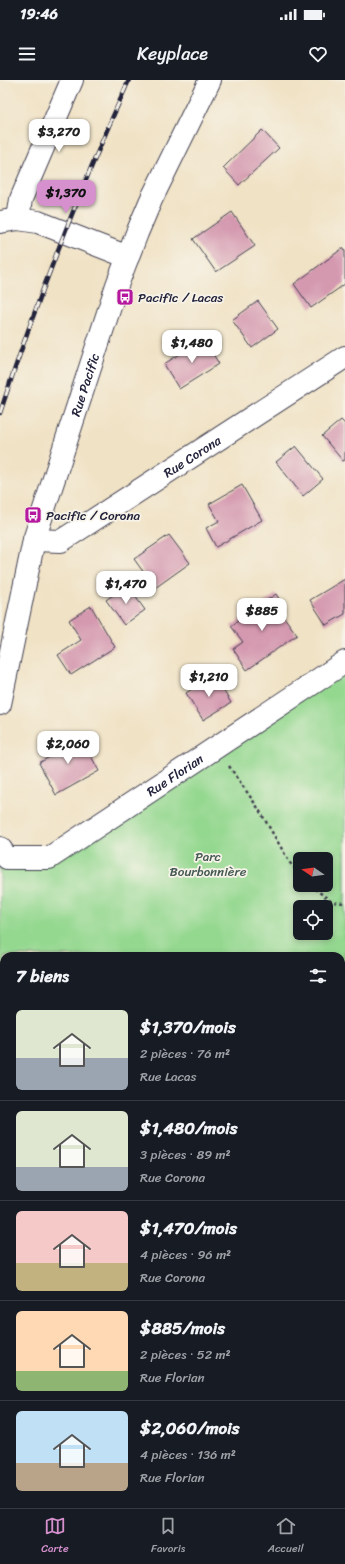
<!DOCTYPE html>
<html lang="fr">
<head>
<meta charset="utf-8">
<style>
	:root { --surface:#171b24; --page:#242831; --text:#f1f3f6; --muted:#9ea1a6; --line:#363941; --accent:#d690ce }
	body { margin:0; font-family:Sriracha,sans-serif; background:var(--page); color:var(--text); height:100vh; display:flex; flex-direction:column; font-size:15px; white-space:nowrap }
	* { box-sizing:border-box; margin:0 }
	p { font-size:13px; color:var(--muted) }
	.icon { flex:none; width:22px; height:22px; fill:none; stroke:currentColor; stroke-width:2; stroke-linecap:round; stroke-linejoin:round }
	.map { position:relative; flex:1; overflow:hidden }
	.drawer { position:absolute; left:0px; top:872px; width:345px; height:556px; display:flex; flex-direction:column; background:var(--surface); border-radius:12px 12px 0 0; box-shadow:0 2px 6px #0003 }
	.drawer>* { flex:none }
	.needle { width:26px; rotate:283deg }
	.fabs { position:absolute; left:293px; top:772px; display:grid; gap:8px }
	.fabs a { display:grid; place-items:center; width:40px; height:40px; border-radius:6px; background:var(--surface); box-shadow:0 2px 6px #0003; font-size:20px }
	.price { position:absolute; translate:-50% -34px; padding:0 9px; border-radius:8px; background:#fff; color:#222; font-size:13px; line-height:26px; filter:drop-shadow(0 1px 2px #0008) }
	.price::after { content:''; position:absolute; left:50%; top:24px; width:12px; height:9px; margin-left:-6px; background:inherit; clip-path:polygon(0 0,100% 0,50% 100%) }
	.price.active { background:var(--accent); color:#111 }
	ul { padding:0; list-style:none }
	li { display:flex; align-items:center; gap:12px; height:100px; padding:0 16px }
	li+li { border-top:1px solid var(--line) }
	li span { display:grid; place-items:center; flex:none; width:112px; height:80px; border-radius:6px; color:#555 }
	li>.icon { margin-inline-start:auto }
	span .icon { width:48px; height:48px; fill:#fffc; stroke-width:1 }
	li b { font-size:17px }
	h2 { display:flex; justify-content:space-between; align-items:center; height:48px; padding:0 16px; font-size:17px }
	.status { display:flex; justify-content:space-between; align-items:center; height:28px; padding:0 20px; background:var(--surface); direction:ltr }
	.status svg { height:11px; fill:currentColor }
	header { display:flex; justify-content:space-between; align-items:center; height:52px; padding:0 16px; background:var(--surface); font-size:18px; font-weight:600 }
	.menu { display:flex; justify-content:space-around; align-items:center; height:56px; border-top:1px solid var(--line); background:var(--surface); font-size:11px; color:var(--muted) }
	.menu a { display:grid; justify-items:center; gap:2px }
	.menu .active { color:var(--accent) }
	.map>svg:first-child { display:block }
	.green { fill:#94d890; stroke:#5b7d66; fill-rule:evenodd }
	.building { fill:#d498af }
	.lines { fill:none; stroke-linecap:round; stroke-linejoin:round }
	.minor-casing { stroke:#413f50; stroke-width:24 }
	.path { stroke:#413f50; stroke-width:2.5; stroke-dasharray:3 3; stroke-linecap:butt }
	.minor { stroke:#fff; stroke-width:22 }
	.rail-casing { stroke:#22223b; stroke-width:4.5 }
	.rail { stroke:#f7f3e8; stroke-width:3; stroke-dasharray:9; stroke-linecap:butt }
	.labels { text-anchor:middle; stroke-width:3.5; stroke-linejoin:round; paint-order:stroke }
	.poi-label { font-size:13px; fill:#22223b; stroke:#f7f3e8; text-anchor:start }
	.street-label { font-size:13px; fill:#22223b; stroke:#f7f3e8 }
	.park-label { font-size:13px; fill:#445954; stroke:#f7f3e8 }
</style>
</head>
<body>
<div class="status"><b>19:46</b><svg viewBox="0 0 49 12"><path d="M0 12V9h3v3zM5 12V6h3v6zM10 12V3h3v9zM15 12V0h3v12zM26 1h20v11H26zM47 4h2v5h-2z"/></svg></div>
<header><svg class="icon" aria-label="menu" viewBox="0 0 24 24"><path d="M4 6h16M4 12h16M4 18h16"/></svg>Keyplace<svg class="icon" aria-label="heart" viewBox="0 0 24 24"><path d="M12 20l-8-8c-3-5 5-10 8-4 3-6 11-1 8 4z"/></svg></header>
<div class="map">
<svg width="345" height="1428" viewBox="0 0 345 1428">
	<rect width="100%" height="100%" fill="#f7f3e8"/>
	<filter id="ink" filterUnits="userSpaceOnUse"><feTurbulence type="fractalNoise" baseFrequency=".025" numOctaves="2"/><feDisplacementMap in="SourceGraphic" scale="8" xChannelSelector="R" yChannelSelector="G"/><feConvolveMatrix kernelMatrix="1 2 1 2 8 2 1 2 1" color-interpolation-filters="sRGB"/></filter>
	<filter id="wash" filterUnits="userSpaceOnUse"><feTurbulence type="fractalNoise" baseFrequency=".012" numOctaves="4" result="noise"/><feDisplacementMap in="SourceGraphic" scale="16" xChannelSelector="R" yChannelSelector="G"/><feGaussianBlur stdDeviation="0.9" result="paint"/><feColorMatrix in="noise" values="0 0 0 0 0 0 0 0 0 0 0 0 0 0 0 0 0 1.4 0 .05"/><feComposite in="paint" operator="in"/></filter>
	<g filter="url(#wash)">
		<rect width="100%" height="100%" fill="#f0e2c5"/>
		<path class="green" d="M345,582V1155H341V876H4V1260L0,1263V780L49,778ZM300,779H326V805H300ZM300,827H326V853H300Z"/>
		<g id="blocks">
			<path class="building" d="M262,50L279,68L239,105L223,88Z
				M232,132L255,166L216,192L193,159Z
				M343,168L345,171V204L311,228L294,204Z
				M258,221L278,249L252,268L232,240Z
				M204,259L219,284L179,309L164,284Z
				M341,340L345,344V380L343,381L322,356Z
				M296,366L323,399L303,416L276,382Z
				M242,405L262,440L216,467L206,448L219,441L209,424Z
				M169,455L190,483L155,508L134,479Z
				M345,499V534L326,545L310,520Z
				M127,505L145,530L124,545L106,520Z
				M276,514L286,530L281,533L297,555L247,590L233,569L243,562L231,546Z
				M91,526L115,567L71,595L58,575L81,560L69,540Z
				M214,595L231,623L203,640L186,613Z
				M69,655L75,666L83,661L99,691L56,715L39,683L60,671L55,663Z
				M52,1424H91V1428L52,1427Z"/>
		</g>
	</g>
	<g filter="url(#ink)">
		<use href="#blocks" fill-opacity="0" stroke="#413f50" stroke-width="1"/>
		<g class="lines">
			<g class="minor-casing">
				<g id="minor">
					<path d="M18,139L21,119L72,0"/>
					<path d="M0,142L18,139L38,142L128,177"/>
					<path id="s1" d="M34,460L61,461L345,277"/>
					<path id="s2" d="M0,624L34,460L117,205L137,153L151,120L210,0"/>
					<path id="s3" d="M0,768L7,778H49L345,582"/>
					<path d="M341,1155H345"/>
					<path d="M244,1424V1428"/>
				</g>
			</g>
			<path class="path" d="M229,686L258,728L290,783L300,794
				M310,805L332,822L345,823"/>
			<use href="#minor" class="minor"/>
			<g class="rail-casing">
				<path id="rail" d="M0,333C37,219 80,109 129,0"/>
			</g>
			<use href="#rail" class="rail"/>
		</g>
	</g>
	<defs>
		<g id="bus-square" transform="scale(0.9)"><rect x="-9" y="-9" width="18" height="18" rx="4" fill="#b5179e" stroke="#f7f3e8"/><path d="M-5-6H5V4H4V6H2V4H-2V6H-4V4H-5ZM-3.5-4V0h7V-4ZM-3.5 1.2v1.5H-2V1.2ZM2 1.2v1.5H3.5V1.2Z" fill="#fff"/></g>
	</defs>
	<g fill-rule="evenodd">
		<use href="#bus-square" x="125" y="217"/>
		<use href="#bus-square" x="33" y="435"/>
	</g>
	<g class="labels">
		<g class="poi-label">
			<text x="138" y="222">Pacific / Lacas</text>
			<text x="46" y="440">Pacific / Corona</text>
		</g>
		<g class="street-label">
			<text dy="5" stroke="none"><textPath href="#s2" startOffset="331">Rue Pacific</textPath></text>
			<text dy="5" stroke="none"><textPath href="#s1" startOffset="183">Rue Corona</textPath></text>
			<text dy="5" stroke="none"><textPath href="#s3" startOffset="205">Rue Florian</textPath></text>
		</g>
		<g class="park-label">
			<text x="208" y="781">Parc<tspan x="208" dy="15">Bourbonnière</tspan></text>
		</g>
	</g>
</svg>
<div class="fabs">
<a><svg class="needle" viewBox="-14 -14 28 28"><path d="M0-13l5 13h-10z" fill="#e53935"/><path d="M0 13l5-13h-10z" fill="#9ea1a6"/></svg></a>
<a><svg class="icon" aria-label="locate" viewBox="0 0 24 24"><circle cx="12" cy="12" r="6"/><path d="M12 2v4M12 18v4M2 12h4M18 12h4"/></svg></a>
</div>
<b class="price" style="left:59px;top:73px">$3,270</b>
<b class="price active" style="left:66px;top:134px">$1,370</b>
<b class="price" style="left:192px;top:284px">$1,480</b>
<b class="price" style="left:126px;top:525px">$1,470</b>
<b class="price" style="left:262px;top:552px">$885</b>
<b class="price" style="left:209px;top:618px">$1,210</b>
<b class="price" style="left:68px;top:685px">$2,060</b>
<section class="drawer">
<h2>7 biens<svg class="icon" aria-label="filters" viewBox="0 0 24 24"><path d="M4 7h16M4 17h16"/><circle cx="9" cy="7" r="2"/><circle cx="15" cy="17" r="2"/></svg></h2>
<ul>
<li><span style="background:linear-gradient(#dfe7d0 60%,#9aa5b1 0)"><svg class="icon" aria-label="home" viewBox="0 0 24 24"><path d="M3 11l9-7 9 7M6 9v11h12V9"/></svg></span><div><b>$1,370/mois</b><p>2 pièces · 76 m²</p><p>Rue Lacas</p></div></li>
<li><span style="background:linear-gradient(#dfe7d0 70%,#9aa5b1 0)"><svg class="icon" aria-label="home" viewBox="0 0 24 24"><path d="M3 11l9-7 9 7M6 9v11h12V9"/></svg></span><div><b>$1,480/mois</b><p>3 pièces · 89 m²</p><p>Rue Corona</p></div></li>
<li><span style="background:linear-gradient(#f6c9c9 65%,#c2b280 0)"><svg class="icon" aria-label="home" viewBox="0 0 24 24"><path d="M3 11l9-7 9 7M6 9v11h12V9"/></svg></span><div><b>$1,470/mois</b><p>4 pièces · 96 m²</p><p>Rue Corona</p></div></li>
<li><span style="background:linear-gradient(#ffd9b3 75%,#8fb573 0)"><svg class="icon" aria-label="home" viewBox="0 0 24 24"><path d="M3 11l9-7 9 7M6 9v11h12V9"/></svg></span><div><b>$885/mois</b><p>2 pièces · 52 m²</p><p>Rue Florian</p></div></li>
<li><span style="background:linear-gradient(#bfe0f5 65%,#b9a48a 0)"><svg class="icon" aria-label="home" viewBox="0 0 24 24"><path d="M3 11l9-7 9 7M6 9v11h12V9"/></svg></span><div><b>$2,060/mois</b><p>4 pièces · 136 m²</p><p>Rue Florian</p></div></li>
</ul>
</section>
</div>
<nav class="menu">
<a class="active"><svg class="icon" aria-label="map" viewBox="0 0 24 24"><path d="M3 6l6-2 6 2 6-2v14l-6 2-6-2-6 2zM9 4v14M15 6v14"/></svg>Carte</a>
<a><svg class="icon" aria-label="saved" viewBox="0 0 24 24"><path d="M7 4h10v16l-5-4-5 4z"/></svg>Favoris</a>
<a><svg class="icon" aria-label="home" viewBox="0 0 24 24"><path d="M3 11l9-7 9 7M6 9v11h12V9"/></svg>Accueil</a>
</nav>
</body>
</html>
